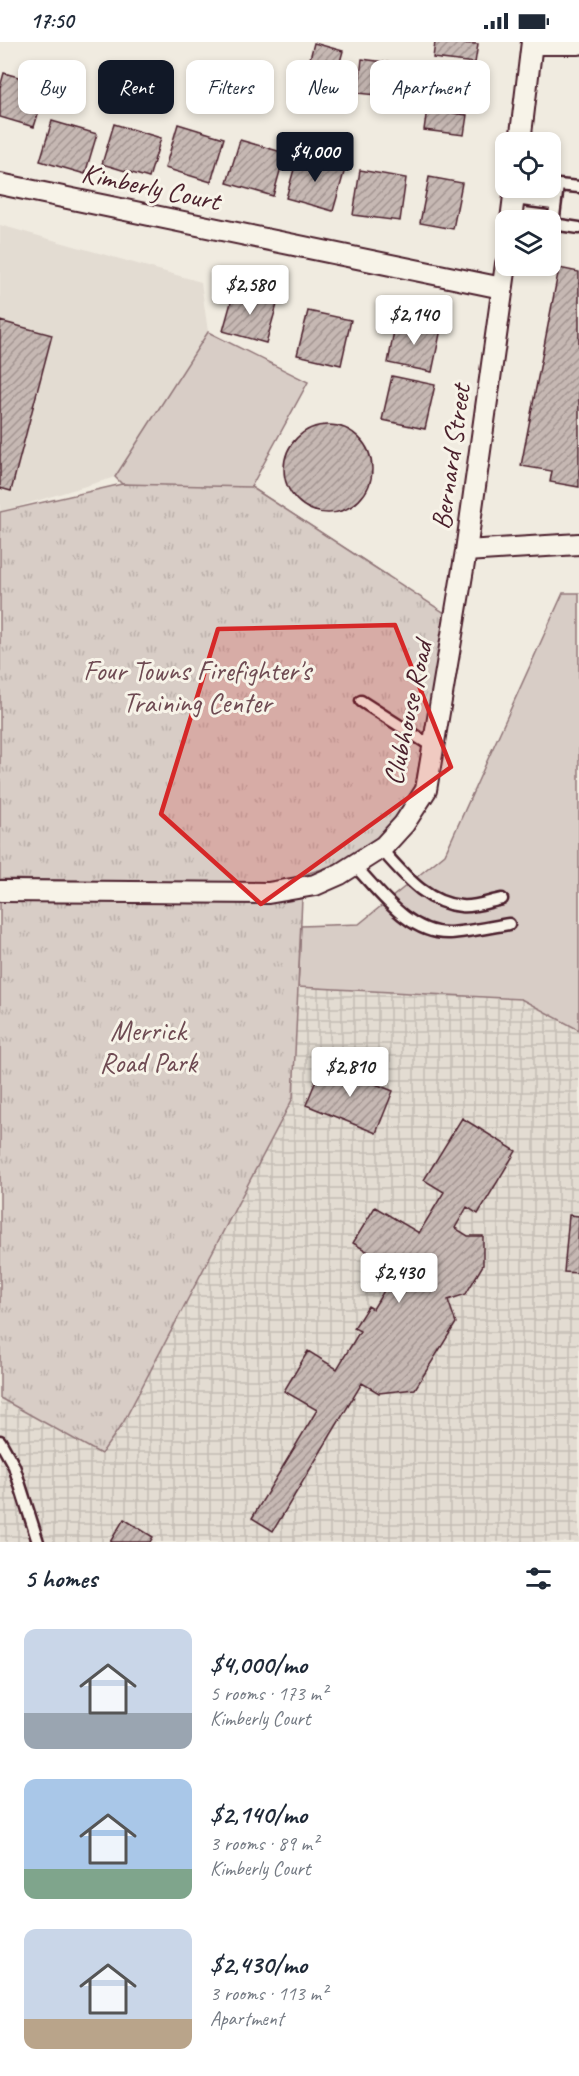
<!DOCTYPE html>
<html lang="en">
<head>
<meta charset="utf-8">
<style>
	:root { --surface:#fff; --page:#f2f2f3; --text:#1f2937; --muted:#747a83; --accent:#111827 }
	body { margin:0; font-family:Caveat,sans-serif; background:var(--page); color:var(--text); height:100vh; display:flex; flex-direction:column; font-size:22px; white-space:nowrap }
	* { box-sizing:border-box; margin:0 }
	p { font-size:20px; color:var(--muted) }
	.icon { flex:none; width:33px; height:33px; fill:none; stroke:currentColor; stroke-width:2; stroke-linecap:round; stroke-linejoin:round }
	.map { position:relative; height:1500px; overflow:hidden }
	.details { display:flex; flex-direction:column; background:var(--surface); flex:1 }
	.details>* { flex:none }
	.top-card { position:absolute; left:18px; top:18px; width:543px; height:54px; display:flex; gap:12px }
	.buttons { position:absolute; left:495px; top:90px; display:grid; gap:12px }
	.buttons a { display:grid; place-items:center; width:66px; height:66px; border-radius:12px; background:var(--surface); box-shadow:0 3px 9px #0003; font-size:30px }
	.price { position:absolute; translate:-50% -51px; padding:0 14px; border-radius:6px; background:#fff; color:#222; font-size:20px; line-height:39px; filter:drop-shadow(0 2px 3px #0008) }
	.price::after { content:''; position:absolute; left:50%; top:36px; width:18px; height:14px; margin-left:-9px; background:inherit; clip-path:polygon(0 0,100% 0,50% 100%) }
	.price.current { background:var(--accent); color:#fff }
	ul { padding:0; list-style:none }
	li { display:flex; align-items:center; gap:18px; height:150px; padding:0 24px }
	li span { display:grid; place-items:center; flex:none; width:168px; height:120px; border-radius:12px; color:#555 }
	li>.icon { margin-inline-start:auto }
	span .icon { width:72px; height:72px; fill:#fffc; stroke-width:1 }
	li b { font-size:26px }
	h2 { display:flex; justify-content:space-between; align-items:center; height:72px; padding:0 24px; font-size:26px }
	.tag { padding:0 21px; border-radius:12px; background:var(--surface); box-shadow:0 3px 9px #0003; font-size:21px; line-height:54px }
	.tag.current { background:var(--accent); color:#fff }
	.status { display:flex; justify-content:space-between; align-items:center; height:42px; padding:0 30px; background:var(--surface); direction:ltr }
	.status svg { height:16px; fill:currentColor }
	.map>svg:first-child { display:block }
	.built { fill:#e3dcd2 }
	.industrial { fill:url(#industrial-grid) }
	.grass { fill:#d8cdc6; stroke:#917678; stroke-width:1.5 }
	.park { fill:url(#park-tufts); stroke:#917678; stroke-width:1.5 }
	.building { fill:url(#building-hatch); stroke:#4a1f2b; stroke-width:1.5 }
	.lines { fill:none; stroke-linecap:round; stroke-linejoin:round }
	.lane-casing { stroke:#4a1f2b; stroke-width:15 }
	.street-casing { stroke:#4a1f2b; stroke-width:24 }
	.lane { stroke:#f7f3e8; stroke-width:10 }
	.street { stroke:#f7f3e8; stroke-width:20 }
	.marked { fill:#d62828; fill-opacity:0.2; stroke:#d62828; stroke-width:4.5; stroke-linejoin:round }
	.labels { text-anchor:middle; stroke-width:6; stroke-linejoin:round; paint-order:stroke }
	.street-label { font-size:28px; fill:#4a1f2b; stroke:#f7f3e8 }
	.park-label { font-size:28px; fill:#6e4a52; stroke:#f7f3e8 }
</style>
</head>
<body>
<div class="status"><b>17:50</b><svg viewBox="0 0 49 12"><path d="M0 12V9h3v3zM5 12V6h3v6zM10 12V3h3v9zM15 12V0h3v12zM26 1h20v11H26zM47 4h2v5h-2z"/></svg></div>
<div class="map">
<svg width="579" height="1500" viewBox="0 0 579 1500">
	<defs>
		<pattern id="industrial-grid" width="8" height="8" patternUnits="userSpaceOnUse" patternTransform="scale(1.5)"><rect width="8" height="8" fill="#e3dcd2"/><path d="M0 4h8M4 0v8" fill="none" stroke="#c4bcb4"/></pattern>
		<pattern id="park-tufts" width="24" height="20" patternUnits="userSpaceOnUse" patternTransform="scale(1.5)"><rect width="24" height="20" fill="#d8cdc6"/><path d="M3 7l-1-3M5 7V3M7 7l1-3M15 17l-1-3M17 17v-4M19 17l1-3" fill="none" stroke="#bbb0aa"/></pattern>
		<pattern id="building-hatch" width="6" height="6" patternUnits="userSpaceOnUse" patternTransform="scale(1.5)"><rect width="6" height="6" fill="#c6b8b3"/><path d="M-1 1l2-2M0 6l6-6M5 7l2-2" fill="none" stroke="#a39592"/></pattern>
	</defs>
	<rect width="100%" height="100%" fill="#f0ebe0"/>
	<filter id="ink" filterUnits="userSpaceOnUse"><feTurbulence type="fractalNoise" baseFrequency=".0167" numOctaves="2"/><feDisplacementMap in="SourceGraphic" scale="12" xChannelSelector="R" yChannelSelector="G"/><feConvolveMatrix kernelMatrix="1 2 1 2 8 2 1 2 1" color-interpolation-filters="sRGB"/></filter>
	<g filter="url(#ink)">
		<path class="built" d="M0,183L201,240L210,304L135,429L0,470Z"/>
		<path class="industrial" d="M298,945L521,957L579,988V1500H0V1356L101,1412L293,1056Z"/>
		<path class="grass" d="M208,290L308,340L251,445L388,534L219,455L122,442L115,435Z
			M563,551H579V988L521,957L298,945L301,884L359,882L445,812Z"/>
		<path class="park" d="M122,442L251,445L448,573L415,744L388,787L345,820L273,842L0,837V470Z
			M0,855L302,856L293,1056L123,1381L101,1412L0,1356Z"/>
		<path class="building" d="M435,0L478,2L475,21L433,16Z
			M314,1L343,9L329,59L301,52Z
			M362,17L391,21L386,54L358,51Z
			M4,31L47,43L34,85L0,75V45Z
			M430,45L456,49L453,71L467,73L464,93L424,88Z
			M52,79L97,92L85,132L40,119Z
			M114,82L161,96L149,136L102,122Z
			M178,82L224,96L211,140L165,126Z
			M240,98L285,111L273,154L227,141Z
			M298,113L345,127L333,169L286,156Z
			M360,128L406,136L400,179L353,173Z
			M429,135L462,141L453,187L420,181Z
			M559,226L579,230V445L550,440L552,429L521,424Z
			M235,246L278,259L266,301L223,289Z
			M308,269L351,278L341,323L297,313Z
			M396,278L441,287L432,330L388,321Z
			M0,279L52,293L11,449L0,446Z
			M392,334L435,343L425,387L382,378Z
			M284 427a44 44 0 1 1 88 0a44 44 0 1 1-88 0Z
			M323,1021L393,1049L376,1091L306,1063Z
			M462,1076L516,1109L478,1172L467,1165L455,1186L468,1194H483V1223L466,1252L448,1258L456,1281L415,1347L379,1351L362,1341L273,1489L252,1476L317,1368L284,1349L308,1309L337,1327L360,1289L354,1286L368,1264L373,1267L397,1227L353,1201L375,1165L419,1191L444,1150L424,1138Z
			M569,1173L579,1174L577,1231L564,1230Z
			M124,1477L153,1495L150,1500H110Z"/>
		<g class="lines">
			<g class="lane-casing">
				<path id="lane" d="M579,145L558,143L553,182L579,186
					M514,157L553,162
					M361,659L433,705
					M380,806C403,831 425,861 461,864C474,866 490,859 502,857
					M354,823C379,849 409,893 450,891C469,890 490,885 509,882
					M0,1399L14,1424L38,1500"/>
			</g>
			<g class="street-casing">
				<path id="street" d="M532,2H579
					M520,100L532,0
					M0,142L502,246
					M511,178L515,146
					M466,509L579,502
					M0,849L268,851L315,843L340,832L384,804L404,782L426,748L466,509L506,222"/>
			</g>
			<use href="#lane" class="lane"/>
			<use href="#street" class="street"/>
		</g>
	</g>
	<path class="marked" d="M395,583L451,725L261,862L161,772L218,587Z"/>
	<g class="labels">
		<g class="street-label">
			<text transform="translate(151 144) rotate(12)" y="10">Kimberly Court</text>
			<text transform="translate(450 415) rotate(-82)" y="10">Bernard Street</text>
			<text transform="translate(407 671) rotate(-78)" y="10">Clubhouse Road</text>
		</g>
		<g class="park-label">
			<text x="197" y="638">Four Towns Firefighter's<tspan x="197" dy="32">Training Center</tspan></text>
			<text x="148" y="998">Merrick<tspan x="148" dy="32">Road Park</tspan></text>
		</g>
	</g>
</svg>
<div class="buttons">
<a><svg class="icon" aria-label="locate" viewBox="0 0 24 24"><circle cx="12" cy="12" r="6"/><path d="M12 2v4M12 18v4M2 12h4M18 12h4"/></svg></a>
<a><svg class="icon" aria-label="layers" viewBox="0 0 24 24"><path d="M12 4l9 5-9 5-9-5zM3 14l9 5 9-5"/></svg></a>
</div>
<b class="price current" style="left:315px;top:141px">$4,000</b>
<b class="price" style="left:250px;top:274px">$2,580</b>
<b class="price" style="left:414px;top:304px">$2,140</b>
<b class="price" style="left:350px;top:1056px">$2,810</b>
<b class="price" style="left:399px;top:1262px">$2,430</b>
<div class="top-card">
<a class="tag">Buy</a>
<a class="tag current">Rent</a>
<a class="tag">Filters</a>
<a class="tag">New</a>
<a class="tag">Apartment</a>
</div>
</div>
<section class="details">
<h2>5 homes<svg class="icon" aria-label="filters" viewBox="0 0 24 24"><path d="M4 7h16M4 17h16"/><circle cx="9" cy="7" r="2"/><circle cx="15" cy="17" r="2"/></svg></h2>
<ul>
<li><span style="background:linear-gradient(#c9d6e8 70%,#9aa5b1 0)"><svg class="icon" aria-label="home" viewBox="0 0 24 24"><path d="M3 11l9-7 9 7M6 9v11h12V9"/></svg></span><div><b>$4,000/mo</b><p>5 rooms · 173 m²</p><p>Kimberly Court</p></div></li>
<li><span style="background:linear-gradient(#a9c7e8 75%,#7fa58c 0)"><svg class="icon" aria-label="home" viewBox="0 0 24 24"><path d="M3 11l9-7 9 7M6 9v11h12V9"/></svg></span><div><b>$2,140/mo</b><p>3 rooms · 89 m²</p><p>Kimberly Court</p></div></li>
<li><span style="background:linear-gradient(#c9d6e8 75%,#b9a48a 0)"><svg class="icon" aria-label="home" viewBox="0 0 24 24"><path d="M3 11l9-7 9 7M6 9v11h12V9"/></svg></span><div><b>$2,430/mo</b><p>3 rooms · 113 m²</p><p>Apartment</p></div></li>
</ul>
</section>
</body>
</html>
